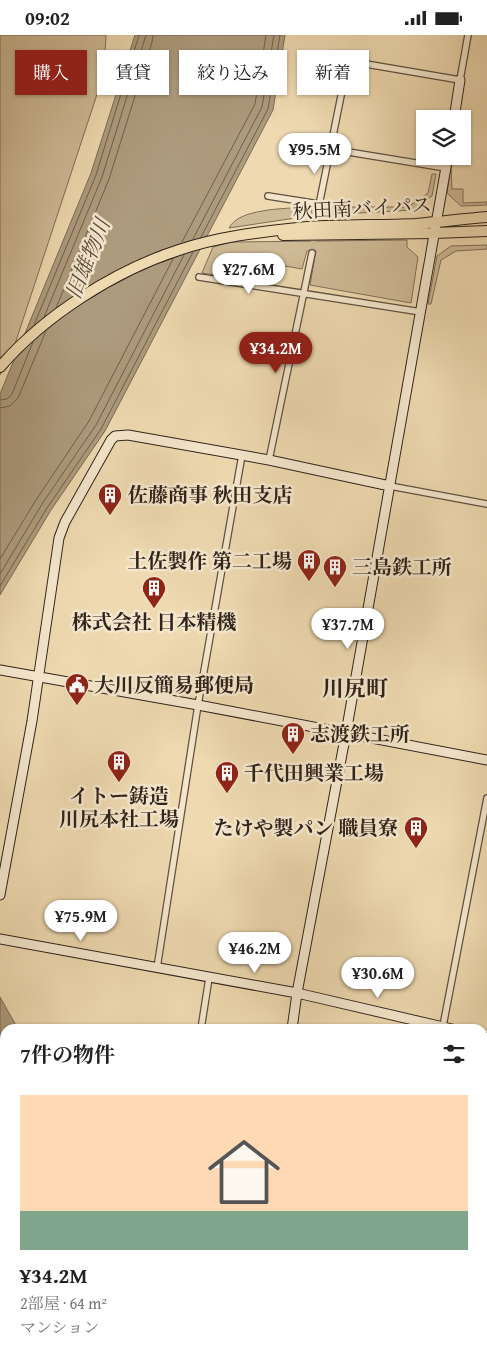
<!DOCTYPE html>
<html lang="ja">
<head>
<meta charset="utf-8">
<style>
	:root { --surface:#fff; --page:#f6f6f6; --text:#222; --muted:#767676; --line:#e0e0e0; --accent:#8f2418 }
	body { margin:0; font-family:"Gentium Book Plus","Noto Serif JP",serif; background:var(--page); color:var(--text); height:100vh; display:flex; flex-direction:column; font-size:19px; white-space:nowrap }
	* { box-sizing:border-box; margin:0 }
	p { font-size:16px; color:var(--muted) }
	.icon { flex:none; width:28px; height:28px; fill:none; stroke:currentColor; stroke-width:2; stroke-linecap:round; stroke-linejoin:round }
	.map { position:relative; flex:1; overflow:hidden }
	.details { position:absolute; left:0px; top:989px; width:488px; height:336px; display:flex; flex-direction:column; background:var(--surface); border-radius:15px 15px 0 0; box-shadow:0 1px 4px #0004 }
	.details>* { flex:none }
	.banner { position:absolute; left:15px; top:15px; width:458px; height:45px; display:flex; gap:10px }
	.buttons { position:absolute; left:416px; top:75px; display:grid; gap:10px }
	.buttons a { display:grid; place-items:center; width:55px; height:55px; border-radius:0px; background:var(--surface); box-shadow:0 1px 4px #0004; font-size:25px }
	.price { position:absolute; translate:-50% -42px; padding:0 11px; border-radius:18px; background:#fff; color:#222; font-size:16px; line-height:32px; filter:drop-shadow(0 1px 2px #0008) }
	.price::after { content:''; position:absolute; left:50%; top:30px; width:15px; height:11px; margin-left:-8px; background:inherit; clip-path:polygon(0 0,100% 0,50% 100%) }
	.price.selected { background:var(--accent); color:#fff }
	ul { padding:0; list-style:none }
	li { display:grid; align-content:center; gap:10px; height:265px; padding:0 20px }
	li+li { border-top:1px solid var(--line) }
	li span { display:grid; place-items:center; height:155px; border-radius:0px; color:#555 }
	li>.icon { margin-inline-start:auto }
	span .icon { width:90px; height:90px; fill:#fffc; stroke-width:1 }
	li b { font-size:21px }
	h2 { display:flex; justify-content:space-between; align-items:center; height:60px; padding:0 20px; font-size:21px }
	.chip { padding:0 18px; border-radius:0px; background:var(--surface); box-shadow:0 1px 4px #0004; font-size:18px; line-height:45px }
	.chip.selected { background:var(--accent); color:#fff }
	.status { display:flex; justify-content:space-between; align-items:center; height:35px; padding:0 25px; background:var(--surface); direction:ltr }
	.status svg { height:14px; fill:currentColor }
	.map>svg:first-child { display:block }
	.green { fill:#ceba96; stroke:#7e6e58 }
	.water { fill:#ad9b7d; stroke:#7b6b55 }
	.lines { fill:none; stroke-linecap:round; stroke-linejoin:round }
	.shore { stroke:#6e5f4c; stroke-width:1 }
	.street-tunnel { stroke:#c8b592; stroke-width:5.5; stroke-dasharray:5.5 3; stroke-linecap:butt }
	.street-casing { stroke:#5f5040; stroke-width:8 }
	.secondary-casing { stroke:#2f231a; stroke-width:11 }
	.highway-casing { stroke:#2f231a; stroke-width:12 }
	.street { stroke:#f4e6cc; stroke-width:5.5 }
	.secondary { stroke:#f4e6cc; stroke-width:9 }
	.highway { stroke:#eed9b0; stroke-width:10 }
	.labels { text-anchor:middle; stroke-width:5; stroke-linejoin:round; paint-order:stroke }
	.street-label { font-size:20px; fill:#2f231a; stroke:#f4e6cc }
	.poi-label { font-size:20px; font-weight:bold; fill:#2f231a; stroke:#f4e6cc; text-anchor:start }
	.water-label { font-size:21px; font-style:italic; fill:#5b4d3d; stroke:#f4e6cc }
	.quarter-label { font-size:22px; font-weight:bold; fill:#2f231a; stroke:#f4e6cc }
</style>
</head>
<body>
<div class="status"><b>09:02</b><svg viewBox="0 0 49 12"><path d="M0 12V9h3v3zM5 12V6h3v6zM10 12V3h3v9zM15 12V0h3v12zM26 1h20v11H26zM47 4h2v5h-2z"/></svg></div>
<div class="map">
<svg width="487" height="1324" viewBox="0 0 487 1324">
	<rect width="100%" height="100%" fill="#eed9b0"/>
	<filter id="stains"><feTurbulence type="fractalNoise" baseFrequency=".004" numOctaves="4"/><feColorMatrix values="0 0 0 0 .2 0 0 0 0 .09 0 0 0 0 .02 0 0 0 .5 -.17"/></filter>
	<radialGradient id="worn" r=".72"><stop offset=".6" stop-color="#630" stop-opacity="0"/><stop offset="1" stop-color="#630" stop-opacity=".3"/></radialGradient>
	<path class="green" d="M0,0H106L104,38L12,318L0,340Z
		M451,130L452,154H463V168L487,167V170L461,171L447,158Z
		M432,139H436L432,161L413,175L325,180L328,173L334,172H408L428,158Z
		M305,172L312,174V179L309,181L229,193C239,173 285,174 305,172Z
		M407,205V212L418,222L411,268L310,250L316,216H307L302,234L279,230L254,239L260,247L202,238L213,212L232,207Z
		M487,210V214L456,216L441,225L431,269H428L437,221L451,211Z
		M54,1320H152L158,1324H56Z"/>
	<path class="water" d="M135,0H285L273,75L105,396L51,475L0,560V359L91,138Z
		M0,962L18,994H5V1171L0,1165Z
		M483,1299L487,1300V1324H175L166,1320H482Z"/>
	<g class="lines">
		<path class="shore" d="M201,202L268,74L280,0
			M193,204L262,72L274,0
			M182,207L255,69L266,0
			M56,273L109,144L152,7L153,0
			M44,282L102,142L146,0
			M34,290L96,140L139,0
			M0,365L7,364L12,359L33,307
			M0,373L10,371L18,363L46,296
			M0,524L36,465L89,386L173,224
			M0,539L42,469L96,390L184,220
			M0,551L47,473L101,394L193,217"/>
		<path class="street-tunnel" d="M312,218L317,180"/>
		<g class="street-casing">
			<path id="street" d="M319,21L460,45L468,0
				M330,114L446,133
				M268,161L319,169
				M317,180L348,26
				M199,242L421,277
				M269,425L312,218
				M390,451L487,469
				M157,933L198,670L242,420
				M443,991L487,763
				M201,994L209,943
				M482,1228L487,1170
				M0,1294L5,1299
				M28,1320L32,1324"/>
		</g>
		<g class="secondary-casing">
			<path id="secondary" d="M454,84L460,45
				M0,635L198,670L487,725
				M0,860L32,686L59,503L65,487L111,405L115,401L128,400L269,425L390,451
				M0,904L297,958L452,994
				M292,994L297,958L346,698L448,121
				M482,1002L487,1003
				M179,1324L180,1320"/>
		</g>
		<g class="highway-casing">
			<path id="highway" d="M283,200L434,198L487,196
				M0,332C44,281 114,236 179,215C217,202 258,197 298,193C337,189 376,191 415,189C439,187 463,184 487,182"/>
		</g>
		<use href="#street" class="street"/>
		<use href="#secondary" class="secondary"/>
		<use href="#highway" class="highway"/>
	</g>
	<defs>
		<g id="building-pin" transform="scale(1.25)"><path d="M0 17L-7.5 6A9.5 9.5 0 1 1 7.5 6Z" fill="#8f2418" stroke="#f4e6cc"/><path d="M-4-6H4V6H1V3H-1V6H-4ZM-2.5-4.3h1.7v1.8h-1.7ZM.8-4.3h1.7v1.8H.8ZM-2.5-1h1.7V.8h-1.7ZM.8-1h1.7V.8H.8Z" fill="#fff"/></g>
		<g id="civic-pin" transform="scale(1.25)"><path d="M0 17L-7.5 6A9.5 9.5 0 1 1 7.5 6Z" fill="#8f2418" stroke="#f4e6cc"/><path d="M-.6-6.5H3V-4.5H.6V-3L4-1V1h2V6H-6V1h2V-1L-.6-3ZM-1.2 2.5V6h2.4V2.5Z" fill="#fff"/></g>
	</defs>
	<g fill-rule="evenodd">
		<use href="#building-pin" x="110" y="460"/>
		<use href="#building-pin" x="309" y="526"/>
		<use href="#building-pin" x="335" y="532"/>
		<use href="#building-pin" x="154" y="553"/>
		<use href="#civic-pin" x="77" y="650"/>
		<use href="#building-pin" x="293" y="699"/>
		<use href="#building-pin" x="119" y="727"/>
		<use href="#building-pin" x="227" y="738"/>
		<use href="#building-pin" x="416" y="793"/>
	</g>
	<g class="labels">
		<g class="street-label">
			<text transform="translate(362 173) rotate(-3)" y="7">秋田南バイパス</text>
		</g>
		<g class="poi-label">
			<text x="128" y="467">佐藤商事 秋田支店</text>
			<text x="292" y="533" text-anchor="end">土佐製作 第二工場</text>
			<text x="352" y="539">三島鉄工所</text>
			<text x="154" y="594" text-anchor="middle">株式会社 日本精機</text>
			<text x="94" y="657">大川反簡易郵便局</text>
			<text x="310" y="706">志渡鉄工所</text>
			<text x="244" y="745">千代田興業工場</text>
			<text x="119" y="768" text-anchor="middle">イトー鋳造<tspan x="119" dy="23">川尻本社工場</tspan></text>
			<text x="398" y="800" text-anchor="end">たけや製パン 職員寮</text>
		</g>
		<g class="water-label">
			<text transform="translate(88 224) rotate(-68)" y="7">旧雄物川</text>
		</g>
		<g class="quarter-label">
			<text x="355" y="661">川尻町</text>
		</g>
	</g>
	<rect width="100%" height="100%" filter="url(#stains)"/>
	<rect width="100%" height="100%" fill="url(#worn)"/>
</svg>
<div class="buttons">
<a><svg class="icon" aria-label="layers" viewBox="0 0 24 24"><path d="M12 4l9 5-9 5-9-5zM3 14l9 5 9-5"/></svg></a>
</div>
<b class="price" style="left:315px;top:140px">¥95.5M</b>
<b class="price" style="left:249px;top:260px">¥27.6M</b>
<b class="price selected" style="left:276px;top:339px">¥34.2M</b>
<b class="price" style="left:348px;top:615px">¥37.7M</b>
<b class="price" style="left:81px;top:907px">¥75.9M</b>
<b class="price" style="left:255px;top:939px">¥46.2M</b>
<b class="price" style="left:378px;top:964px">¥30.6M</b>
<div class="banner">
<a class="chip selected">購入</a>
<a class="chip">賃貸</a>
<a class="chip">絞り込み</a>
<a class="chip">新着</a>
</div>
<section class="details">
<h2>7件の物件<svg class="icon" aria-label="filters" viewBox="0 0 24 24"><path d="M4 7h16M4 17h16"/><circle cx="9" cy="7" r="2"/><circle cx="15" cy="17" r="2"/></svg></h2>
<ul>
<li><span style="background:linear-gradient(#ffd9b3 75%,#7fa58c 0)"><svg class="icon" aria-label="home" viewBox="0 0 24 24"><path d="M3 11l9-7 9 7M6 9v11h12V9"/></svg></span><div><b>¥34.2M</b><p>2部屋 · 64 m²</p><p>マンション</p></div></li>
</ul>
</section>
</div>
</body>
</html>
